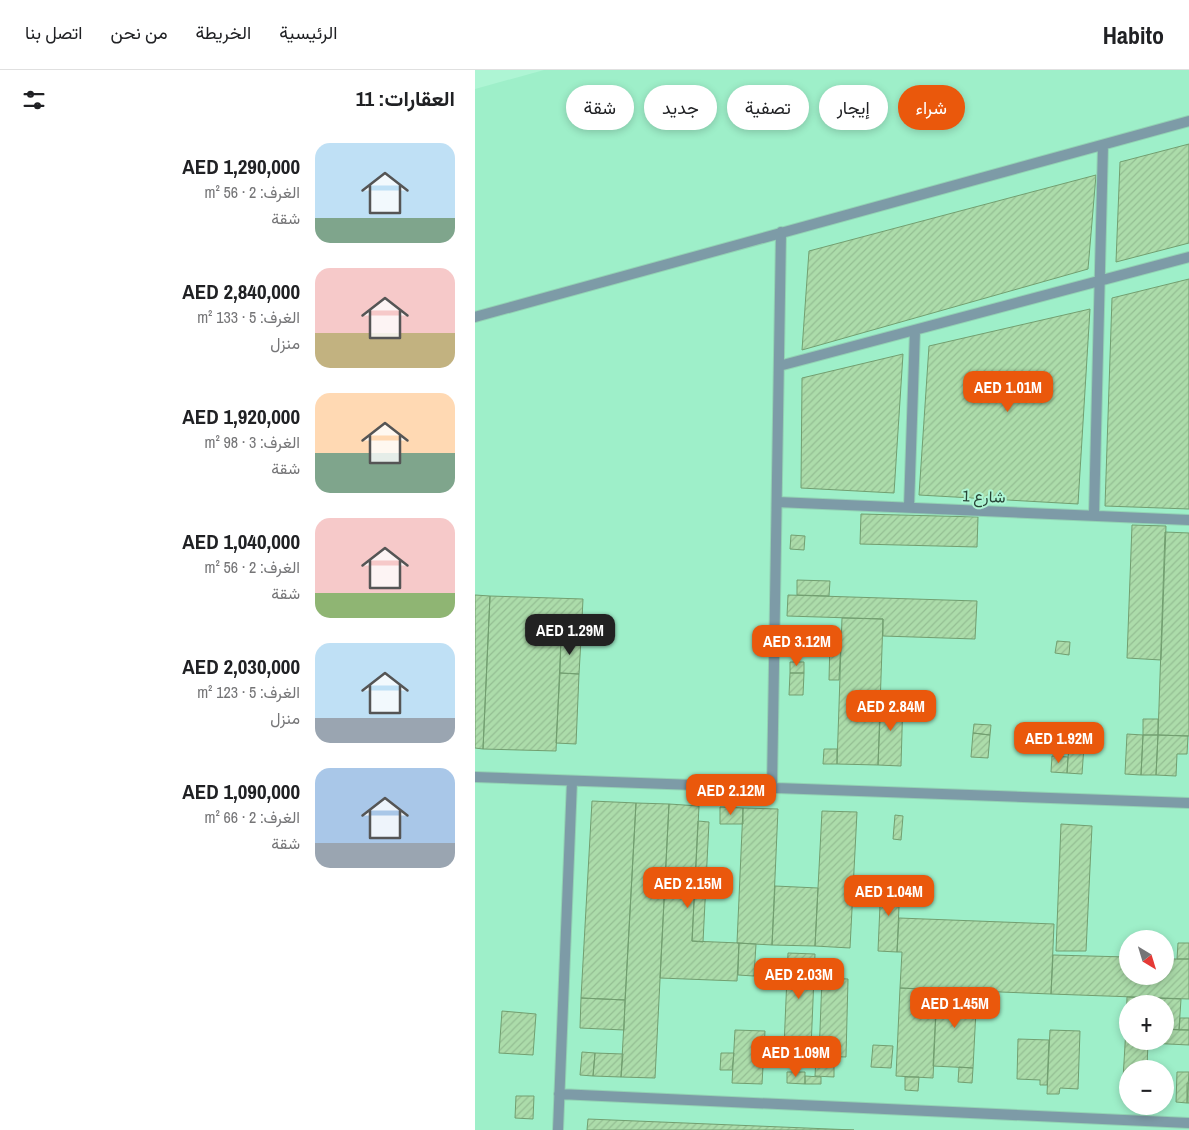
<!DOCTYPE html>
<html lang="ar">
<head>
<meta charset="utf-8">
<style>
	:root { --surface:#fff; --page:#f6f6f6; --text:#202124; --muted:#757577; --line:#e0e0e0; --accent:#ea580c }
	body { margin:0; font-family:"Archivo Narrow",Vazirmatn,sans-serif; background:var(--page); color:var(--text); direction:rtl; height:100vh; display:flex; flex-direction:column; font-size:19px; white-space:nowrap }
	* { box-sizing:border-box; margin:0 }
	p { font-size:16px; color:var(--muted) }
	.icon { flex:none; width:28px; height:28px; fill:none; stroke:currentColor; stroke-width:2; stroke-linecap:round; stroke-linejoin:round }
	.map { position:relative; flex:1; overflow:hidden; direction:ltr }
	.details { display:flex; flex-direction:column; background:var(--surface); width:475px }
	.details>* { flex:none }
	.guide { position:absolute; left:15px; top:15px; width:475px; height:45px; direction:rtl; display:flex; gap:10px }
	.needle { width:32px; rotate:142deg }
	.buttons { position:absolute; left:644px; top:860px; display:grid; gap:10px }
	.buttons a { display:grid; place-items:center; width:55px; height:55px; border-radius:50%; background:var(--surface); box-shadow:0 2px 8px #0003; font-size:25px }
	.price { position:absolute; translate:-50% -42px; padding:0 11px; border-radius:10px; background:var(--accent); color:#fff; font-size:16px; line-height:32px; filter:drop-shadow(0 1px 2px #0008) }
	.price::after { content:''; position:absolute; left:50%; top:30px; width:15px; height:11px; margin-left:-8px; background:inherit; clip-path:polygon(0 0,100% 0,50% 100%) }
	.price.selected { background:#222; color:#fff }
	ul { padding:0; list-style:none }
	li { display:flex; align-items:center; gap:15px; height:125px; padding:0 20px }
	li span { display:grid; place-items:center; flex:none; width:140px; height:100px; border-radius:15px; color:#555 }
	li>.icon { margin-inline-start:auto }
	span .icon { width:60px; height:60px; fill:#fffc; stroke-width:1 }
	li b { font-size:21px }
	h2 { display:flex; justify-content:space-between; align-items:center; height:60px; padding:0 20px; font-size:21px }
	.chip { padding:0 18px; border-radius:22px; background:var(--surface); box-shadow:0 2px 8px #0003; font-size:18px; line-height:45px }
	.chip.selected { background:var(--accent); color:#fff }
	header { display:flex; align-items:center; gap:30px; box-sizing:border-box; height:70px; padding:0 25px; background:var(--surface); border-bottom:1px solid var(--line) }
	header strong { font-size:24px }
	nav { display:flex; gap:28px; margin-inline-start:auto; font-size:18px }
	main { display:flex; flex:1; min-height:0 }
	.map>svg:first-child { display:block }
	.built { fill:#9eefc9; fill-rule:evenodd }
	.building { fill:url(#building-hatch); stroke:#729f70 }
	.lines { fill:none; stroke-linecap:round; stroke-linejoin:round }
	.lane-casing { stroke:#93d2b4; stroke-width:12 }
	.lane { stroke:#7d9ba7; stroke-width:10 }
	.labels { text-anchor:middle; stroke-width:4; stroke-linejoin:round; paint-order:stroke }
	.street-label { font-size:16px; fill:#274436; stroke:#aef5d4 }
</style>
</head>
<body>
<header>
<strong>Habito</strong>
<nav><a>الرئيسية</a><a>الخريطة</a><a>من نحن</a><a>اتصل بنا</a></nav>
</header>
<main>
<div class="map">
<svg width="714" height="1060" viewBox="0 0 714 1060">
	<defs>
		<pattern id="building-hatch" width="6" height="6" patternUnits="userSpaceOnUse" patternTransform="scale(1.25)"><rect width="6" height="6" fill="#acdcaa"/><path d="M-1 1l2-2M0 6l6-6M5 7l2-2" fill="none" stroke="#94be93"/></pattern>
	</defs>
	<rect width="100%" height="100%" fill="#aef5d4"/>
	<path class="built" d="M69,0H714V1060H0V19ZM652,869H690V906H652ZM652,934H690V971H652ZM652,999H690V1036H652Z"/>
	<path class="building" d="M714,74V173L641,192L645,92Z
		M621,105L613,199L327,280L334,181Z
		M714,209V439L630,436L637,228Z
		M615,239L603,434L444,425L454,276Z
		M428,284L419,423L326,418L327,308Z
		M386,444L503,447L502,477L385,474Z
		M657,455L691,456L686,590L652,588Z
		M690,462L714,463V666L683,665Z
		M316,465L330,466L329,480L315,479Z
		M322,510L355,511L354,526L322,525Z
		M0,525L15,526L8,679L0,678Z
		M313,525L502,531L500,569L408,566V549L312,546Z
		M15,526L108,529L106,569L86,568L81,681L8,679Z
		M367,548L408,549L403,695L362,694Z
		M86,568L106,569L104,604L85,603Z
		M355,570H366L364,610H354Z
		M582,571L595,572L594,585L580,583Z
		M315,592H329V603H315Z
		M85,603L104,604L101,674L81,673Z
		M315,603H329L328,625H314Z
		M406,627L428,628L426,696L403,695Z
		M668,649H683V665H668Z
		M499,654L516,655L515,665L498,663Z
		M498,663L515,665L513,688L496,687Z
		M652,664L668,665L666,705L650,704Z
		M668,665H683L681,705H666Z
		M683,665L713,666L712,684H702L701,706L681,705Z
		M594,675L609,676L607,704L592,703Z
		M349,679H362V694H348Z
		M577,686L593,687L592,703L576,702Z
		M117,731L161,733L150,930L106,928Z
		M161,733L194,734L180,1008L146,1007Z
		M194,734L224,736L217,871L264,873L262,911L185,908Z
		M245,737L268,738V754H245Z
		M268,738L303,739L297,875L262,873Z
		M347,741L382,742L375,878L340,876Z
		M420,745L428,746L426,770L418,769Z
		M223,751L234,752L228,872L217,871Z
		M586,754L617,756L611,881H581Z
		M406,812L425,813L422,882L403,881Z
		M300,816L343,818L340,876L297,875Z
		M424,848L579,854L576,924L425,918L427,882H422Z
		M264,873L281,874L279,906L263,905Z
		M703,873H714V889H702Z
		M313,883L340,884L336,978L309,977Z
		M578,885L652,887V906H690V889H714V929L576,924Z
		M351,892H363V909L350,908Z
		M347,908L373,909L371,987L344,986Z
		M425,918L462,920L458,1008L421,1006Z
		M462,920L502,921L498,998L458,996Z
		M652,927L706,929L704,960L690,959V934H652V958H651Z
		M106,928L150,930L149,960L105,958Z
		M27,941L61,944L58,985L24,983Z
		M705,948H714V960H704Z
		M651,958H652V971H673L672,999H652V1026H647Z
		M690,959L714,960V975L673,973V971H690Z
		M260,960L290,961L287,1014L257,1013Z
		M575,960L605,961L603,1019L585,1018L584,1024H572Z
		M543,969L574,970L572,1015H565V1010L542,1009Z
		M398,975L418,976L416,998L396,997Z
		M107,982L120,983L118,1006L105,1005Z
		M120,983L148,984L146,1007L118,1006Z
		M246,983H259L257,1000H245Z
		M341,986L359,987V1007L340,1006Z
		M484,997L498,998L497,1013L483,1012Z
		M312,1002H330V1014L312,1013Z
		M702,1002H714L712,1033L701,1032Z
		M330,1006L346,1007V1014H330Z
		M430,1007H444L443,1021L430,1020Z
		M712,1013H714V1033H712Z
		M41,1026H59L58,1049L40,1048Z
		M113,1049L379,1060H112Z"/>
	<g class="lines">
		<g class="lane-casing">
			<path id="lane" d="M0,247L714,51
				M304,296L714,187
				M302,432L714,450
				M434,437L440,260
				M619,445L628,75
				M0,707L714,733
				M297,718L306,162
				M84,1024L714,1053
				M83,1060L97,711"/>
		</g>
		<use href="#lane" class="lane"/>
	</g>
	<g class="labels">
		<g class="street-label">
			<text transform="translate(509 426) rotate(2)" y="6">شارع 1</text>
		</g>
	</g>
</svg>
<div class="buttons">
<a><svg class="needle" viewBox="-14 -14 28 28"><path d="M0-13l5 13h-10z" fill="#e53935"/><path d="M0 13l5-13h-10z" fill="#757577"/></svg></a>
<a>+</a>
<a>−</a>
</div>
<b class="price" style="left:533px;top:343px">AED 1.01M</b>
<b class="price selected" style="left:95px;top:586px">AED 1.29M</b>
<b class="price" style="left:322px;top:597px">AED 3.12M</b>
<b class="price" style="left:416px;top:662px">AED 2.84M</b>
<b class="price" style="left:584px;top:694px">AED 1.92M</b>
<b class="price" style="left:256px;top:746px">AED 2.12M</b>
<b class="price" style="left:213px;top:839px">AED 2.15M</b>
<b class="price" style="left:414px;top:847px">AED 1.04M</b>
<b class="price" style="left:324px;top:930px">AED 2.03M</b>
<b class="price" style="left:480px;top:959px">AED 1.45M</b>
<b class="price" style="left:321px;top:1008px">AED 1.09M</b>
<div class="guide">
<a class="chip selected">شراء</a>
<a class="chip">إيجار</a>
<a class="chip">تصفية</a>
<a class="chip">جديد</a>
<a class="chip">شقة</a>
</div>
</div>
<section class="details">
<h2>العقارات: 11<svg class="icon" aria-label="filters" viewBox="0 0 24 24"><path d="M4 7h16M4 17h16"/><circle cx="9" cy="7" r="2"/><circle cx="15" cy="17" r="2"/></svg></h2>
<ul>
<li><span style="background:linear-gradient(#bfe0f5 75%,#7fa58c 0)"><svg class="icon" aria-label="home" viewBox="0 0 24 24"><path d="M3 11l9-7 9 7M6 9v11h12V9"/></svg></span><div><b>AED 1,290,000</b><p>الغرف: 2 · 56 m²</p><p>شقة</p></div></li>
<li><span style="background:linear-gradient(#f6c9c9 65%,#c2b280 0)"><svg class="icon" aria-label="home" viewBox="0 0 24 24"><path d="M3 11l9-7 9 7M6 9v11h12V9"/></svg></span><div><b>AED 2,840,000</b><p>الغرف: 5 · 133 m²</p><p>منزل</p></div></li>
<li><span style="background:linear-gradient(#ffd9b3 60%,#7fa58c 0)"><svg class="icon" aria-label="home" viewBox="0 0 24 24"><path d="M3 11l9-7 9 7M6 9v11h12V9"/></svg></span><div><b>AED 1,920,000</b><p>الغرف: 3 · 98 m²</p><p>شقة</p></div></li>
<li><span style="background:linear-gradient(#f6c9c9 75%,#8fb573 0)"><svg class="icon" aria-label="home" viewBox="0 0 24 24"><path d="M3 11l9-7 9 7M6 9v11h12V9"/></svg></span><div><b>AED 1,040,000</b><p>الغرف: 2 · 56 m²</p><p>شقة</p></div></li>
<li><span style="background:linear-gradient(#bfe0f5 75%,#9aa5b1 0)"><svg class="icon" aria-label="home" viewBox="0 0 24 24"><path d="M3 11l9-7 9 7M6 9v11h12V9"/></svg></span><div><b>AED 2,030,000</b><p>الغرف: 5 · 123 m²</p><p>منزل</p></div></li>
<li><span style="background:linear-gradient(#a9c7e8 75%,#9aa5b1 0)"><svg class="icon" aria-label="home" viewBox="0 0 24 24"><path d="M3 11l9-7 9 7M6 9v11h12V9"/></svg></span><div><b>AED 1,090,000</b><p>الغرف: 2 · 66 m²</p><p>شقة</p></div></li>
</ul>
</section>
</main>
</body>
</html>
